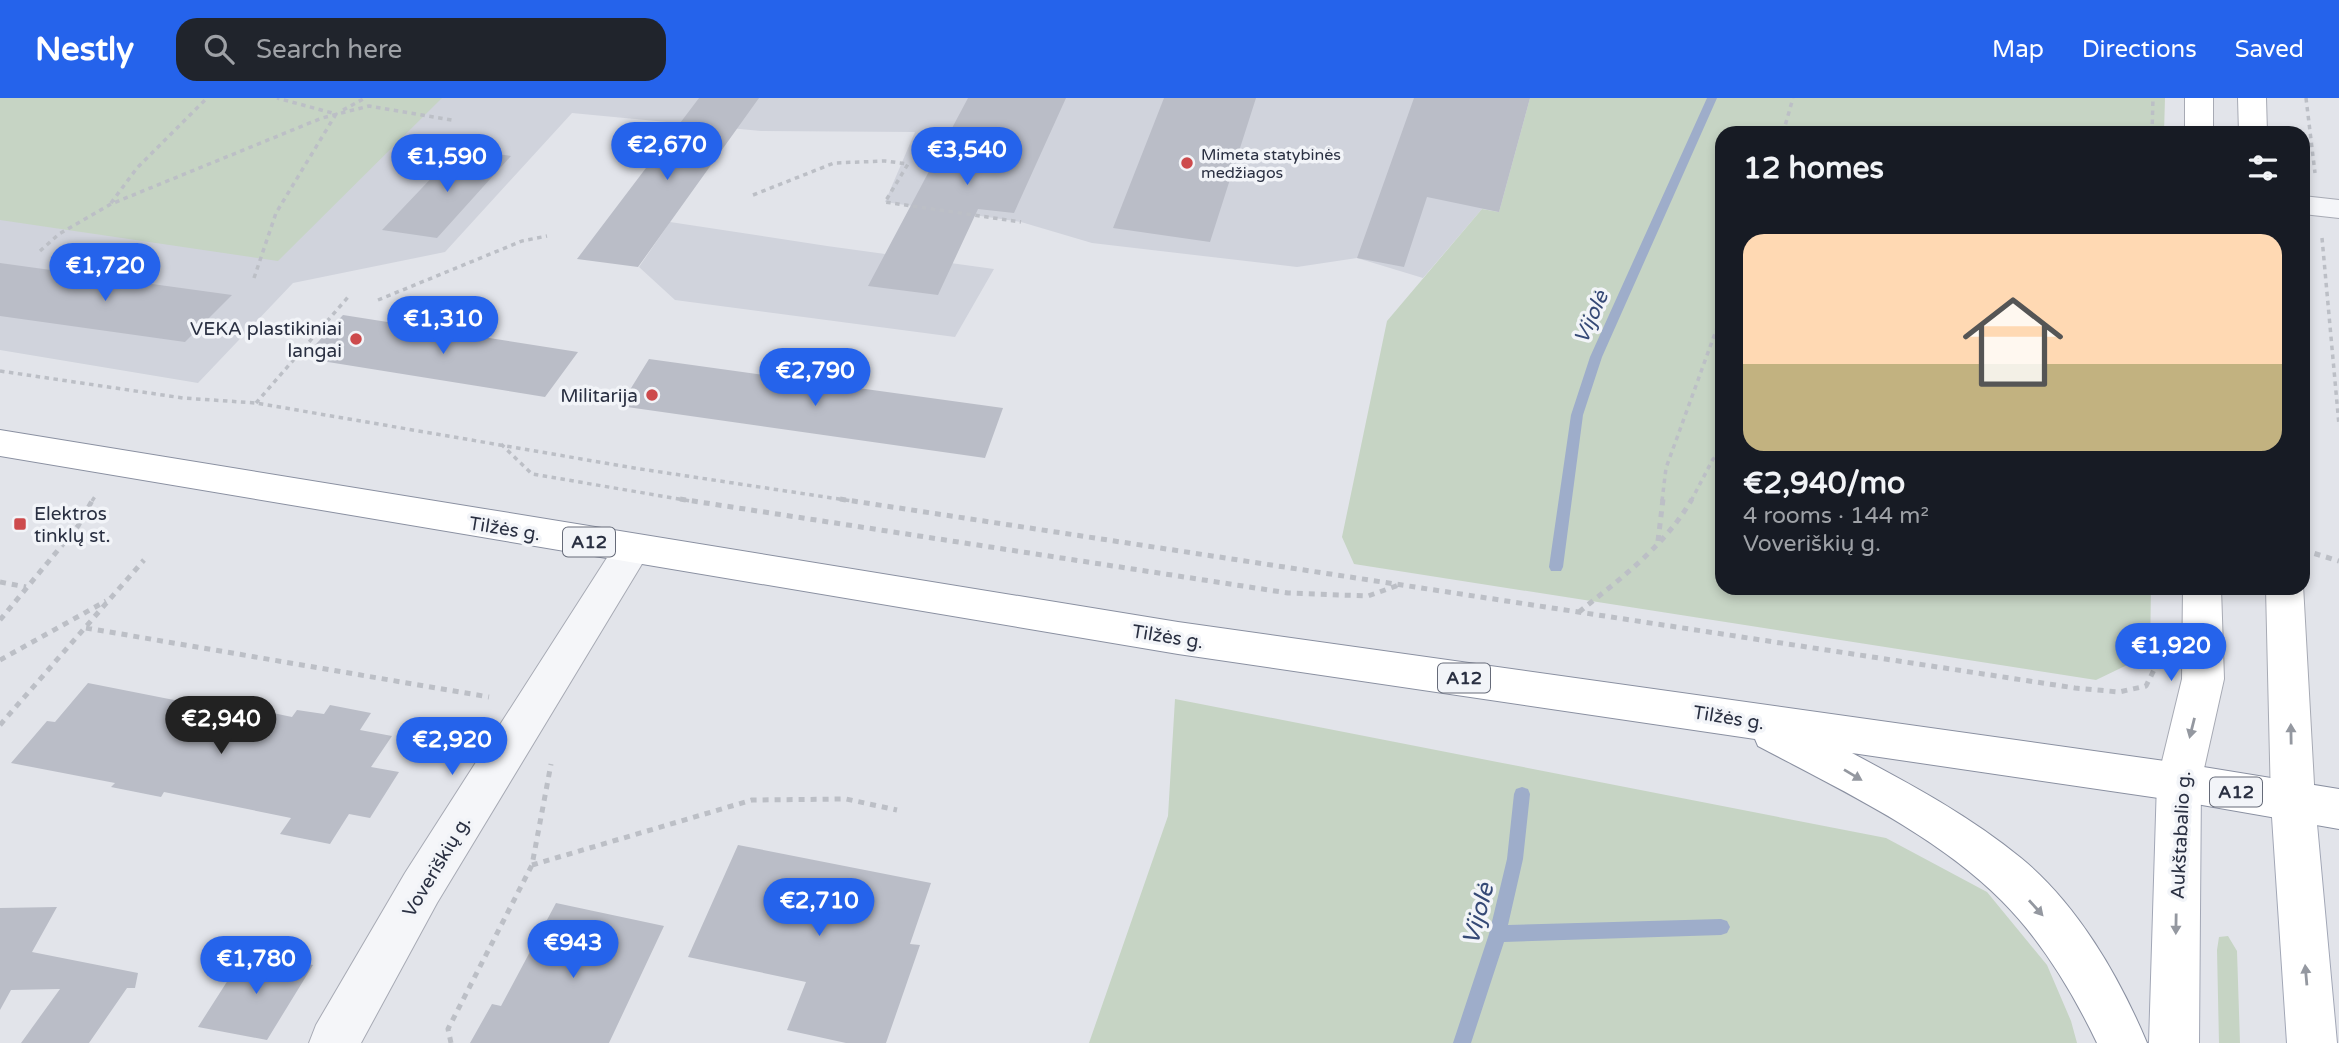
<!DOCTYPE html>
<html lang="en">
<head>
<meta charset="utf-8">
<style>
	:root { --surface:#171b24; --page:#20242c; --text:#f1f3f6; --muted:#9ea1a6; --line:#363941; --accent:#2563eb }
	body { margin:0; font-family:"Varela Round",sans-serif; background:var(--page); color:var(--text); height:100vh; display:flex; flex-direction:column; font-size:26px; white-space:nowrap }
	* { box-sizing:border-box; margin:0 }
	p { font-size:23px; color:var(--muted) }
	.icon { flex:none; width:38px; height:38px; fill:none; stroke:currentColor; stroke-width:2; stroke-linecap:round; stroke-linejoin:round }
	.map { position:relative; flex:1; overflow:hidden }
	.sheet { position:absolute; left:1715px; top:28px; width:595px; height:469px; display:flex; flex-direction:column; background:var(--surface); border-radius:21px; box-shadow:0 4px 10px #0003 }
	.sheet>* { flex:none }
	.price { position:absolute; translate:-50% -60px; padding:0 16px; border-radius:24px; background:var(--accent); color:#fff; font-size:23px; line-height:46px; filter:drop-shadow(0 2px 4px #0008) }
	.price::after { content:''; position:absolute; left:50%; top:42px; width:21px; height:16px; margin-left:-10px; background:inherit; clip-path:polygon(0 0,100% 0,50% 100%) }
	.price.active { background:#222; color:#fff }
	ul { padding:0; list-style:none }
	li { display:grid; align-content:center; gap:14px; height:371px; padding:0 28px }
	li+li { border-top:2px solid var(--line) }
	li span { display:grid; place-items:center; height:217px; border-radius:21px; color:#555 }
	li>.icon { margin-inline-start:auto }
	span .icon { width:126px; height:126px; fill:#fffc; stroke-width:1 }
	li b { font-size:30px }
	h2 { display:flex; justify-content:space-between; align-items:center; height:84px; padding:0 28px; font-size:30px }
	header { display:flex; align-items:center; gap:42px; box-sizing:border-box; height:98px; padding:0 35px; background:var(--accent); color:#fff }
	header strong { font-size:33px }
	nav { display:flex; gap:38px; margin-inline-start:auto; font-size:24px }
	.search { width:490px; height:63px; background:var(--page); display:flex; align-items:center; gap:18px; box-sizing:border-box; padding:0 24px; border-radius:21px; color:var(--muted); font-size:26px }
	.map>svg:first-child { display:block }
	.built { fill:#d0d3dc }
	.green { fill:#c6d4c4 }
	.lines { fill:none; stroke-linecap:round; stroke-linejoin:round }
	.stream { fill:#9eadca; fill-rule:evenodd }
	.building { fill:#babdc7 }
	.street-casing { stroke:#a7aab4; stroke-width:2 }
	.secondary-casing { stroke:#a7aab4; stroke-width:2 }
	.primary-casing { stroke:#a2a7b6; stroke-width:2 }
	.highway-casing { stroke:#8a90a1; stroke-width:2 }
	.path-far1 { stroke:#bcbfc6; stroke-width:3.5; stroke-dasharray:4.5 4.5; stroke-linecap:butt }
	.path { stroke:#bcbfc6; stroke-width:5; stroke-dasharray:6 6; stroke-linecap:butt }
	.street { fill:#f5f6f9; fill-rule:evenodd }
	.secondary { fill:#fff; fill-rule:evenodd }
	.primary { fill:#fff; fill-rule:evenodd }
	.highway { fill:#fff; fill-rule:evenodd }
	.oneway { fill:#9498a0 }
	.poi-dot { fill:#cd4a4c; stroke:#f2f4f8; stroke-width:2.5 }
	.labels { text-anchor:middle; stroke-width:7; stroke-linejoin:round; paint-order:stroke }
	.far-poi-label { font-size:16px; fill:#2a3042; stroke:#f2f4f8; text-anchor:start }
	.shield { fill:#f2f4f8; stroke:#666b79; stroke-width:2 }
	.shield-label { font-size:18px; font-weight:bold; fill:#2a3042 }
	.poi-label { font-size:19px; fill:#2a3042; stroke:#f2f4f8; text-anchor:end }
	.street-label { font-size:19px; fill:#2a3042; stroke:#f2f4f8 }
	.water-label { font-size:21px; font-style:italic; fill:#354976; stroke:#f2f4f8 }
	.near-water-label { font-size:24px; font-style:italic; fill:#354976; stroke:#f2f4f8 }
</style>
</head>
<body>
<header>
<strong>Nestly</strong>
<div class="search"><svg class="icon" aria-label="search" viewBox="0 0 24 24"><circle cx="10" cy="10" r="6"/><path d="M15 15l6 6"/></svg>Search here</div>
<nav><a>Map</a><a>Directions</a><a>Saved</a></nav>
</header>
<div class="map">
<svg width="2339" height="945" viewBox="0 0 2339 945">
	<rect width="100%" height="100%" fill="#e2e4ea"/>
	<path class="built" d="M0,0H1530L1499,114L1482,111L1423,180L1357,160L1297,169L1092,145L1021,124L885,104L915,34L761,33L572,15L445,154L293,185L198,285L0,252Z
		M670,124L827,148L994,171L955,239L675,202L639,169Z"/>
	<path class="green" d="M0,0H442L278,163L0,122Z
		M1530,0H2165L2164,35H1722V490H2151L2150,556L2096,582L1354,466L1342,439L1387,223L1482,111L1499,114Z
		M1175,601L1886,740L1987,794L2047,867L2071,923L2077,945H1089L1168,718Z
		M2228,838L2237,853L2240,945H2219L2217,852L2219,839Z"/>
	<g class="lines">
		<path class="stream" d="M1707,0H1717L1602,259L1583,317L1563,469L1561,473H1551L1549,469L1571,317L1590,259Z
			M1522,689L1528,691L1530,696L1523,761L1508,827L1721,821L1727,823L1730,829L1727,835L1721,837L1504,844L1471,945H1453L1489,836L1507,761L1514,696L1516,691Z"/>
	</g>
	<path class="building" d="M699,0H759L638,169L577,161Z
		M968,0H1066L1014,115L978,111L938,197L868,188Z
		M1164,0H1256L1210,144L1113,130Z
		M1414,0H1530L1499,114L1427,99L1404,169L1357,160Z
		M459,51L511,58L437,140L382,132Z
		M0,165L232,197L185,244L0,218Z
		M343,217L578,254L545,299L303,260Z
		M649,261L1003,310L985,360L620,308Z
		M88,585L245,616L249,610L292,619L297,612L324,616L330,607L371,615L360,632L392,638L371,669L399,674L370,720L349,716L330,746L280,736L291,720L164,694L161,699L111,689L115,685L11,665L47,623L55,624Z
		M738,747L931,785L910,846L920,847L886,945H846L787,932L806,884L688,859Z
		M556,805L664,828L609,945H470L492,906L501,908Z
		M57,809L32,854L138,875L135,890H127L89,945H21L60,891L11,892L0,912V810Z
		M246,854L313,867L267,942L198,929Z"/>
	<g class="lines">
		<g class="street-casing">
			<path id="street" d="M2303,98L2339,102V120L2303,116Z
				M632,436L645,441L651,451L437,805L361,945H309L316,927L405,775L619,441Z"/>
		</g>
		<g class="secondary-casing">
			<path id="secondary" d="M2185,0H2213V35H2185Z
				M2238,0H2266L2267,35H2239Z
				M2303,487L2315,704L2309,718L2293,724L2277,718L2271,704L2266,490H2303Z
				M2183,490H2221L2224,581L2201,684L2194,698L2179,703L2164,698L2157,684L2182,581Z"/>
		</g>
		<g class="primary-casing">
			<path id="primary" d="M2179,665L2194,670L2201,684L2199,945H2149L2157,684L2164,670Z
				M2293,684L2309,690L2315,704L2337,945H2287L2271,704L2277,690Z"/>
		</g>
		<g class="highway-casing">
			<path id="highway" d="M0,332L1178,524L2179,665L2339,691V731L2179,703L1852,655C1910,686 1970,718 2021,760C2077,806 2119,878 2147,945H2097C2073,895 2041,842 2002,803C1937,737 1839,691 1758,648L1755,641L1178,556L0,358Z"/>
		</g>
		<path class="path-far1" d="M2306,0L2315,75
			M343,12L365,0
			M1783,35L1793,0
			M2152,35L2153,0
			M753,97L834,65L885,63L908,66L885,104L1021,124
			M111,105L137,70L207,0
			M2322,140L2339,327
			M40,153L59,136L111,106L322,20L369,8L452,22
			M254,180L276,115L336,16L277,0
			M378,202L522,143L547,138
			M0,273L183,300L256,305L634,370L852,403
			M256,305L349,198
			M501,346L532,376L691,403
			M92,403L96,397
			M1662,403L1666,370L1722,216
			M1691,403L1713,361L1722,356"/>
		<path class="path" d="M680,401L1288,495L1368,498L1399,487
			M840,401L2075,590L2119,594L2146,588L2154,572L2156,554
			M1658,443L1663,401
			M2303,452L2339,463
			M0,484L26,489
			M1579,514C1620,481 1665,448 1692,401
			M0,522L78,428L93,401
			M86,530L489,599
			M0,562L106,503
			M0,627L144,462
			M532,767L752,702L846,701L897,712
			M451,945L448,931L532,767L551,666"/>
		<use href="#street" class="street"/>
		<use href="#secondary" class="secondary"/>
		<use href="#primary" class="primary"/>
		<use href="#highway" class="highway"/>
	</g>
	<defs><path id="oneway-solid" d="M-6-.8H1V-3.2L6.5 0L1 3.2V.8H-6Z" transform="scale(1.75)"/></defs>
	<g class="oneway">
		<use href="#oneway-solid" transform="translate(2192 630) rotate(104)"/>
		<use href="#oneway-solid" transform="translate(2291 636) rotate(-91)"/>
		<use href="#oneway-solid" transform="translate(1853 677) rotate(31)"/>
		<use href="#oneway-solid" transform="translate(2036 810) rotate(48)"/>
		<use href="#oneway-solid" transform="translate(2176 826) rotate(91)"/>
		<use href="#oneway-solid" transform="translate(2306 877) rotate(-95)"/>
	</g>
	<g class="poi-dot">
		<circle cx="1187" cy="65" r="7"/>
		<circle cx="356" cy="241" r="7"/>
		<circle cx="652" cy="297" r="7"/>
		<rect x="13" y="419" width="14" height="14" rx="3.5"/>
	</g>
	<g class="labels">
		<g class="far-poi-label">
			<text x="1201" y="62">Mimeta statybinės<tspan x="1201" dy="18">medžiagos</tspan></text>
		</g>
		<g class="shield">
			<rect x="563" y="429.5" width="52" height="29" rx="5"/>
			<rect x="1438" y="565.5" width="52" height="29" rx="5"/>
			<rect x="2210" y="679.5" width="52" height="29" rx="5"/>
		</g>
		<g class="shield-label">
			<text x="589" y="450">A12</text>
			<text x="1464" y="586">A12</text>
			<text x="2236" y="700">A12</text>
		</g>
		<g class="poi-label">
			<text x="342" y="237">VEKA plastikiniai<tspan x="342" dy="22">langai</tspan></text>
			<text x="638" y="304">Militarija</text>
			<text x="34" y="422" text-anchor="start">Elektros<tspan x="34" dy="22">tinklų st.</tspan></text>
		</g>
		<g class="street-label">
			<text transform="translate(505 430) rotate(9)" y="7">Tilžės g.</text>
			<text transform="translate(1168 538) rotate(9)" y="7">Tilžės g.</text>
			<text transform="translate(1729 619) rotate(9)" y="7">Tilžės g.</text>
			<text transform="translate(2180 737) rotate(-87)" y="7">Aukštabalio g.</text>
			<text transform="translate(436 768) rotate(-59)" y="7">Voveriškių g.</text>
		</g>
		<g class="water-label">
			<text transform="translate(1591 219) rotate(-66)" y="7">Vijolė</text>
		</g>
		<g class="near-water-label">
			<text transform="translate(1478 816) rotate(-75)" y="8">Vijolė</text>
		</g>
	</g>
</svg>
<b class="price" style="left:667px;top:84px">€2,670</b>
<b class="price" style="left:967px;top:89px">€3,540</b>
<b class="price" style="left:447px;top:96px">€1,590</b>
<b class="price" style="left:105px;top:205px">€1,720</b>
<b class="price" style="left:443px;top:258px">€1,310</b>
<b class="price" style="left:815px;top:310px">€2,790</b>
<b class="price" style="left:2171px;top:585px">€1,920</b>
<b class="price active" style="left:221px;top:658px">€2,940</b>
<b class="price" style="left:452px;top:679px">€2,920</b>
<b class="price" style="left:819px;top:840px">€2,710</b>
<b class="price" style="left:573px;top:882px">€943</b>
<b class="price" style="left:256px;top:898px">€1,780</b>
<section class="sheet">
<h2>12 homes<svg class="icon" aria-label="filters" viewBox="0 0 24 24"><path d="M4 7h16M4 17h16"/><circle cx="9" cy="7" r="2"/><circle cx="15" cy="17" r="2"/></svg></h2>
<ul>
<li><span style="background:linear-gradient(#ffd9b3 60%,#c2b280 0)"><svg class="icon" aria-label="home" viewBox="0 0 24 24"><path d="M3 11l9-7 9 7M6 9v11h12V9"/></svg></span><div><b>€2,940/mo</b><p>4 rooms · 144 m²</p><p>Voveriškių g.</p></div></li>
</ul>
</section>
</div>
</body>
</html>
